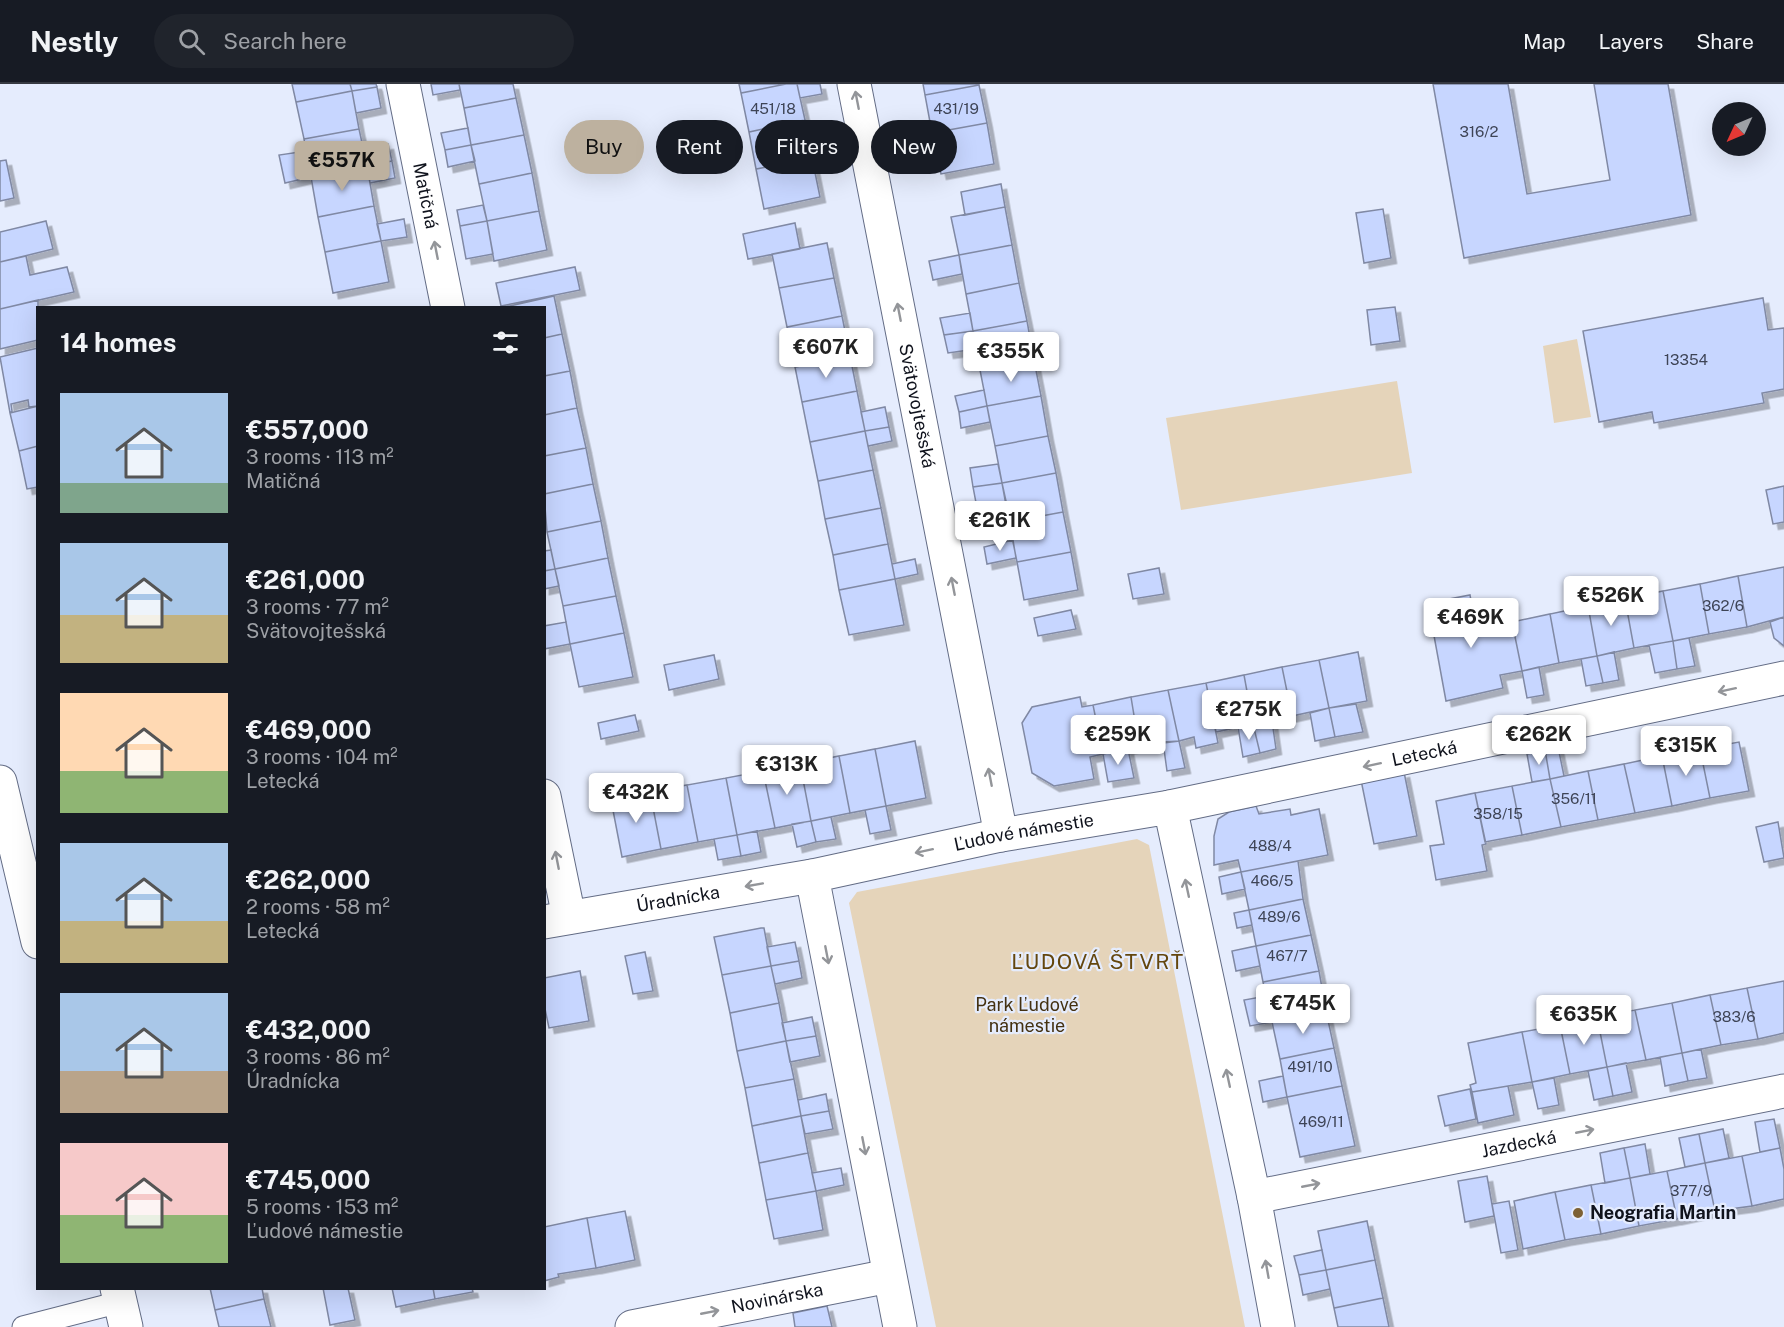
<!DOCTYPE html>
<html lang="en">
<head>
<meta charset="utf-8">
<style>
	:root { --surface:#171b24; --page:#20242c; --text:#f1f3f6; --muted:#9ea1a6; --line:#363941; --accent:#bdb19f }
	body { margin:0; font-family:"Public Sans",sans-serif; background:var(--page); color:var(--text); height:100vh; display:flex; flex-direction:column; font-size:22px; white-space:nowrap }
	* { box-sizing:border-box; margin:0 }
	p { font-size:20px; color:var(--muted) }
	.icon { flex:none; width:33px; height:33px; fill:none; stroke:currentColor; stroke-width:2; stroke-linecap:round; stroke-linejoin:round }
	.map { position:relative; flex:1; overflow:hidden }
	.details { position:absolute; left:36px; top:222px; width:510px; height:984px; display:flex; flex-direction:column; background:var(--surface); border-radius:0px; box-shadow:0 6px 24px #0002 }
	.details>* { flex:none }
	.banner { position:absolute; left:564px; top:36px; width:570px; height:54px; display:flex; gap:12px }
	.needle { width:39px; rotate:226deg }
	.controls { position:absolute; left:1712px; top:18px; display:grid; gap:12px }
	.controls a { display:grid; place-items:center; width:54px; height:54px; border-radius:50%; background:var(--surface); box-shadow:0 6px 24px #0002; font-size:30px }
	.price { position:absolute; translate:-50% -51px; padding:0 14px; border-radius:6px; background:#fff; color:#222; font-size:20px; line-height:39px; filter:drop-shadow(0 2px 3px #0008) }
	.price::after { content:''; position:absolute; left:50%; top:36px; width:18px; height:14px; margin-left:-9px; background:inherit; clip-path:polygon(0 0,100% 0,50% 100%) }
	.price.current { background:var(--accent); color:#111 }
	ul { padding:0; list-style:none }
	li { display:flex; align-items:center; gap:18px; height:150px; padding:0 24px }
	li span { display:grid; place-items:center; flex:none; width:168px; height:120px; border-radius:0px; color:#555 }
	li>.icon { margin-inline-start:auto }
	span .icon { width:72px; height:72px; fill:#fffc; stroke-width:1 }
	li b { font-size:26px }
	h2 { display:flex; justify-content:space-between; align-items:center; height:72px; padding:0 24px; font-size:26px }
	.tag { padding:0 21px; border-radius:27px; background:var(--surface); box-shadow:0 6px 24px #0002; font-size:21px; line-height:54px }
	.tag.current { background:var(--accent); color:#111 }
	header { display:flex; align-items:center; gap:36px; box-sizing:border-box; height:84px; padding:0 30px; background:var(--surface); border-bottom:2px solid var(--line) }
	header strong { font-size:28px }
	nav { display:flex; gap:33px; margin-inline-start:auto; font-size:21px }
	.search { width:420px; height:54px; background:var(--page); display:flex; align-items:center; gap:15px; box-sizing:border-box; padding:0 21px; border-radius:33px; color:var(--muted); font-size:22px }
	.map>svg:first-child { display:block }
	.green { fill:#e5d4ba }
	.building { fill:#c7d6ff; stroke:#8089a4; stroke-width:1.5; filter:url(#shadow) }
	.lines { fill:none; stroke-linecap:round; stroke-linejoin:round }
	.lane-casing { stroke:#636c85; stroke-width:23 }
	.street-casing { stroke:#636c85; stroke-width:35 }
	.secondary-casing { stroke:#636c85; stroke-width:35 }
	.lane { stroke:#fff; stroke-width:21 }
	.street { stroke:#fff; stroke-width:33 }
	.secondary { stroke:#fff; stroke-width:33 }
	.oneway { stroke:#939599 }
	.poi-dot { fill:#7d6134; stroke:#e5ecfd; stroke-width:2 }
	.labels { text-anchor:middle; stroke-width:4.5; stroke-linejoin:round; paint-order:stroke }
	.number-label { font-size:15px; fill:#3e4456 }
	.street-label { font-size:18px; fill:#10131d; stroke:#e5ecfd }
	.park-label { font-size:18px; fill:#443111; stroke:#e5ecfd }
	.poi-label { font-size:18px; font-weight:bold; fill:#10131d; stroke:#e5ecfd; text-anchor:start }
	.quarter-label { font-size:21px; letter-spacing:1.5px; fill:#64460d; stroke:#e5ecfd }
</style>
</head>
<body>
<header>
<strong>Nestly</strong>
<div class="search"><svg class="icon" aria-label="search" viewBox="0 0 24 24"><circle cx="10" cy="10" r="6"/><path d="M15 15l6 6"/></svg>Search here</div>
<nav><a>Map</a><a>Layers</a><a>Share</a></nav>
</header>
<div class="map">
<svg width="1784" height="1243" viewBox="0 0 1784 1243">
	<defs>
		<filter id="shadow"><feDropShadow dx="5.5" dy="5.5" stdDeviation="0" flood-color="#0004"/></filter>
	</defs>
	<rect width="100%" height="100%" fill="#e5ecfd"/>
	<path class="green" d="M1577,255L1591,333L1554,339L1543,262Z
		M1397,297L1412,389L1181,426L1166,334Z
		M1137,755L1149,761L1245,1243H936L849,819L857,808Z"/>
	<path class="building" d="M292,0H350L352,7L296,18Z
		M350,0H376L377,3L352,7Z
		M431,0H459L460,6L433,11Z
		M459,0H513L516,14L464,24Z
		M739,0H786L741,9Z
		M786,0H797L805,36L749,48L741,9Z
		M797,0H820L822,10L800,14Z
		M923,0H979V1L925,11Z
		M1433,0H1508L1527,110L1610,96L1594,0H1668L1691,131L1464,174Z
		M979,1L987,39L932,49L925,11Z
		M377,3L381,24L356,29L352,7Z
		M352,7L359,45L304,55L296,18Z
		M516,14L524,51L471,61L464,24Z
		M805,36L812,74L756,85L749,48Z
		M987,39L994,80L941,90L932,49Z
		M468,44L471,61L445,66L441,49Z
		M359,45L367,82L311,93L304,55Z
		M524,51L532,89L479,100L471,61Z
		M832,51L835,69L812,74L808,55Z
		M388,60L392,77L367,82L363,64Z
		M471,61L475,77L448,83L445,66Z
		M306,67L311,93L285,99L279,71Z
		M812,74L820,113L764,125L756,85Z
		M6,76L14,114L0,117V77Z
		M392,77L395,94L370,99L367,82Z
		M367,82L374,122L318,133L311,93Z
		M532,89L539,127L487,137L479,100Z
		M1001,100L1005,123L965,131L961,108Z
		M483,121L487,137L460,142L457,126Z
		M374,122L381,157L325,168L318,133Z
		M1005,123L1012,161L959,171L951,133Z
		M1383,125L1391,174L1364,179L1356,129Z
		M539,127L547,166L494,177L487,137Z
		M404,135L407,153L381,157L377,140Z
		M46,137L53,165L0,178V148Z
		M487,137L493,170L466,175L460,142Z
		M795,139L800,165L748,175L743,150Z
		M381,157L389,198L333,209L325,168Z
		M827,159L834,194L779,204L772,170Z
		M1012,161L1019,199L966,210L959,171Z
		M959,171L962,190L933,196L929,177Z
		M26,172L30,191L67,183L74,208L0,225V178Z
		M575,183L580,206L501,222L496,199Z
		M834,194L842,232L787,243L779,204Z
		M1019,199L1027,237L973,247L966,210Z
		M554,212L562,250L544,254V224H501Z
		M1763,214L1768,246L1784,244V305L1762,309L1764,319L1654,339L1652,328L1599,338L1583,247Z
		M38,216V256L0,265V225Z
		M1395,223L1400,257L1371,261L1367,226Z
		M970,229L973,247L944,251L940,234Z
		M842,232L850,272L795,283L787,243Z
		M1027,237L1034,276L980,286L973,247Z
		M973,247L976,265L948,269L944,251Z
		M562,250L570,287L544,292V254Z
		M38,264V322L29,323L28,316L11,320L12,327L10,329L0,273Z
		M850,272L857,307L802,318L795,283Z
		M1034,276L1041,312L987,322L980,286Z
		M570,287L577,324L544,331V292Z
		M984,306L987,322L959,328L955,312Z
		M857,307L865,347L810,358L802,318Z
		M1041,312L1048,352L995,362L987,322Z
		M38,322V362L19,367L10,329Z
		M987,322L990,338L961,344L959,328Z
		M885,323L889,343L865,347L861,328Z
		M577,324L586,364L544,372V331Z
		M889,343L892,357L868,362L865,347Z
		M865,347L873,386L818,397L810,358Z
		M1048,352L1056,389L1002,399L995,362Z
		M38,362V403L27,405L19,367Z
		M586,364L593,400L544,410V372Z
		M998,380L1002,399L973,403L970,384Z
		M873,386L881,424L825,435L818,397Z
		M1056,389L1063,428L1009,438L1002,399Z
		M1002,399L1006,417L977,424L973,403Z
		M593,400L601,437L547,448L544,410Z
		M1784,402V438L1773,440L1766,406Z
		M881,424L888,460L833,471L825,435Z
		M1063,428L1071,468L1017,478L1009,438Z
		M601,437L608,474L555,485L547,448Z
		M1013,456L1016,474L987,480L984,463Z
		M888,460L895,495L839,506L833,471Z
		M551,466L555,485L544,487V467Z
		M1071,468L1078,506L1024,516L1017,478Z
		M608,474L616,512L563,522L555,485Z
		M915,475L918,490L895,495L892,480Z
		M1784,483V533L1747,543L1738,492Z
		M1159,484L1164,510L1133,515L1128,490Z
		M555,485L559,502L544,505V487Z
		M1738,492L1747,543L1709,550L1700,500Z
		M895,495L904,541L849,551L839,506Z
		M1700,500L1709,550L1673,557L1663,507Z
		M1663,507L1673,557L1634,564L1625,515Z
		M1470,511L1476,544L1512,538L1522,587L1500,591L1503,604L1446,617L1428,519Z
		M616,512L624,549L570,560L563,522Z
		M1625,515L1634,564L1597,572L1588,522Z
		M1588,522L1597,572L1559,579L1550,530Z
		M1071,526L1076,545L1038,552L1034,534Z
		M1550,530L1559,579L1522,587L1512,538Z
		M1784,533V562L1774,554L1770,538Z
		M566,538L570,560L544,565V542Z
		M624,549L633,593L579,603L570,560Z
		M1689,554L1695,582L1677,585L1673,557Z
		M1673,557L1677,585L1655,589L1649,561Z
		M1358,568L1367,617L1329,624L1319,576Z
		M1614,568L1619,596L1603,599L1597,572Z
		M714,571L719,595L669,606L664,581Z
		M1597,572L1603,599L1586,602L1581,575Z
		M1319,576L1329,624L1292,632L1282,583Z
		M1282,583L1292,632L1253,640L1244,591Z
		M1539,583L1544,611L1527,614L1522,587Z
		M1244,591L1253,640L1216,648L1206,599Z
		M1206,599L1218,659L1196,664L1194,653L1179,657L1168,606Z
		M1168,606L1179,657L1139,662L1131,613Z
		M1080,613L1082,623L1093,621L1103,670L1090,673L1094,695L1054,702L1032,689L1022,639L1032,623Z
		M1131,613L1139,662L1103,670L1093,621Z
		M1356,620L1363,648L1335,653L1329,624Z
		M1329,624L1335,653L1315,657L1310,629Z
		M635,631L639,647L601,655L598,639Z
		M1272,637L1276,665L1260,669L1253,640Z
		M1253,640L1260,669L1243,673L1238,643Z
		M915,657L926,714L886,722L875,665Z
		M1179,657L1185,684L1167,687L1163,658Z
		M1739,658L1749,707L1710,714L1700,665Z
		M1558,663L1564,692L1550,695L1545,666Z
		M875,665L886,722L850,729L839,672Z
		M1128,665L1134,694L1108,698L1103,670Z
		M1700,665L1710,714L1672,722L1662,672Z
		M1545,666L1550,695L1532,698L1527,670Z
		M839,672L850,729L811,737L800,680Z
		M1662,672L1672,722L1635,729L1624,680Z
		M800,680L811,737L775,744L763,687Z
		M1624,680L1635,729L1598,736L1588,687Z
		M763,687L775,744L737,751L726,694Z
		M1588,687L1598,736L1561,743L1550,695Z
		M1404,688L1417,752L1374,760L1361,696Z
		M726,694L737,751L698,758L687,701Z
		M1550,695L1561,743L1522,751L1512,702Z
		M687,701L698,758L661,765L650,708Z
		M1512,702L1522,751L1485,758L1475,709Z
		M650,708L661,765L622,773L611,716Z
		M1475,709L1486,760L1482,761L1487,787L1436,796L1430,762L1444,760L1436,717Z
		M886,722L891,746L870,750L865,726Z
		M1256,722L1259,730L1290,725L1291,731L1319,725L1328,771L1241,788L1238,776L1214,781V752L1218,735L1229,728Z
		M831,733L836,755L816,758L811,737Z
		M811,737L816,758L797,763L792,740Z
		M1778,738L1784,774L1764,778L1756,743Z
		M757,747L761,768L741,772L737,751Z
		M737,751L741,772L718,776L714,755Z
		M1298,777L1303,815L1249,826L1241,788Z
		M1241,788L1245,805L1222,810L1219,793Z
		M1303,815L1311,851L1256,862L1249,826Z
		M1249,826L1252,841L1237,844L1234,829Z
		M761,844H764L771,882L722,891L714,853Z
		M1311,851L1319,887L1263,898L1256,862Z
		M795,858L799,877L771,882L767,863Z
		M1256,862L1260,882L1236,887L1232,867Z
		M645,868L653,907L633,910L625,872Z
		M799,877L802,894L775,900L771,882Z
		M771,882L779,919L730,929L722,891Z
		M580,887L589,937L549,944L544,920V894Z
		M1319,887L1326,927L1272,938L1263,898Z
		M1784,897V949L1758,955L1747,904Z
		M1747,904L1758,955L1721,961L1710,911Z
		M1710,911L1721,961L1682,969L1672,919Z
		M1266,912L1272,938L1250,942L1244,916Z
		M779,919L786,957L737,967L730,929Z
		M1672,919L1682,969L1646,976L1635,926Z
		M1635,926L1646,976L1607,983L1597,933Z
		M1326,927L1334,964L1280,975L1272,938Z
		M812,933L816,952L786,957L782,939Z
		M1597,933L1607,983L1570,990L1560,941Z
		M1560,941L1570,990L1532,998L1522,948Z
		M1522,948L1532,998L1472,1008L1470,1001L1476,999L1468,959Z
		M816,952L820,972L790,978L786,957Z
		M786,957L794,995L745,1004L737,967Z
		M1334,964L1342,1002L1287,1013L1280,975Z
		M1701,965L1707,994L1688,997L1682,969Z
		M1682,969L1688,997L1665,1002L1660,973Z
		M1626,979L1632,1008L1613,1012L1607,983Z
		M1607,983L1613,1012L1594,1016L1588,987Z
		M1283,992L1287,1013L1263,1018L1259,997Z
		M1554,994L1559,1021L1538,1025L1532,998Z
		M794,995L801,1032L752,1042L745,1004Z
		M1342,1002L1355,1062L1300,1073L1287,1013Z
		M1508,1002L1514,1031L1478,1039L1472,1008Z
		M1470,1005L1476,1035L1445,1042L1438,1012Z
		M826,1010L829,1027L801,1032L798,1016Z
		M829,1027L833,1045L805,1050L801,1032Z
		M801,1032L808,1069L759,1079L752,1042Z
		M1774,1035L1780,1064L1760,1068L1755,1038Z
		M1723,1045L1729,1074L1705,1079L1699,1050Z
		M1699,1050L1705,1079L1685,1083L1679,1054Z
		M1645,1060L1650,1090L1630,1094L1624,1064Z
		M1624,1064L1630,1094L1605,1099L1600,1069Z
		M1780,1064L1784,1085V1115L1752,1122L1742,1072Z
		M808,1069L816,1107L766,1116L759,1079Z
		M1742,1072L1752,1122L1715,1127L1705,1079Z
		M1705,1079L1715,1127L1677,1135L1667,1087Z
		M841,1084L844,1101L816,1107L812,1089Z
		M1667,1087L1677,1135L1639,1142L1630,1094Z
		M1487,1092L1494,1132L1465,1138L1458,1097Z
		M1630,1094L1639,1142L1601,1150L1591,1101Z
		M1591,1101L1601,1150L1565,1156L1555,1108Z
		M816,1107L823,1146L774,1155L766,1116Z
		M1555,1108L1565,1156L1523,1165L1514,1117Z
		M1509,1117L1518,1166L1501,1169L1492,1120Z
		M625,1127L635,1176L596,1184L587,1134Z
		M587,1134L596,1184L558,1190L559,1193L544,1197V1143Z
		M1367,1137L1375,1176L1326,1186L1318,1147Z
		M1322,1166L1326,1186L1299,1191L1294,1172Z
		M1375,1176L1383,1214L1334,1224L1326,1186Z
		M1326,1186L1330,1205L1303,1211L1299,1191Z
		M210,1204H262L264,1215L215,1226Z
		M323,1204H348L355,1236L330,1241Z
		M392,1204H433L435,1215L396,1223Z
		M433,1204H472L473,1208L435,1215Z
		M1383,1214L1389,1243H1338L1334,1224Z
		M264,1215L271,1243H219L215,1226Z
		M827,1222L832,1243H795L793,1229Z"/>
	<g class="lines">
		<g class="lane-casing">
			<path id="lane" d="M23,1243L120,1218"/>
		</g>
		<g class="street-casing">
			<g id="street">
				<path id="s1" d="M403,0L448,224"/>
				<path id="s2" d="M854,0L1001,751"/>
				<path d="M544,712L569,833"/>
				<path id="s3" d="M1170,723L1784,594"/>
				<path id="s4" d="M544,838L812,792"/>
				<path id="s5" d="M1254,1113L1784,1007"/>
				<path id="s6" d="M632,1243L889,1192"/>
				<path id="s7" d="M900,1243L812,792L1001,751L1170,723L1254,1113L1278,1243"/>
			</g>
		</g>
		<g class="secondary-casing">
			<path id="secondary" d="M0,698L38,858
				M117,1204L126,1243"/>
		</g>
		<use href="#lane" class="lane"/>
		<use href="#street" class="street"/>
		<use href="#secondary" class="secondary"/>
	</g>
	<defs><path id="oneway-shaft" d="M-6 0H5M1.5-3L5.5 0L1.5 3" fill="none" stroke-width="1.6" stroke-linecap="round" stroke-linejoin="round" transform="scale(1.5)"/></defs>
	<g class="oneway">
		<use href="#oneway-shaft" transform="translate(857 16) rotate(-101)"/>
		<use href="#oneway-shaft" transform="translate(436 166) rotate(-101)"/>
		<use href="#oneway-shaft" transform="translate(899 228) rotate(-101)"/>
		<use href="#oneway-shaft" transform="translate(953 502) rotate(-101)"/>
		<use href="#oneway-shaft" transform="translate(1727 606) rotate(168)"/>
		<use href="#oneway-shaft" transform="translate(1372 681) rotate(168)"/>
		<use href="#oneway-shaft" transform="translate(990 693) rotate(-101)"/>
		<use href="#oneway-shaft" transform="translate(924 767) rotate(168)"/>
		<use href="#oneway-shaft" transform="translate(557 776) rotate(-101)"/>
		<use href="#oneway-shaft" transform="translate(754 801) rotate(170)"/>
		<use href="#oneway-shaft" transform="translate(1187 804) rotate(-102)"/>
		<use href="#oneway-shaft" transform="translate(827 871) rotate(79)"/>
		<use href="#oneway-shaft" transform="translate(1228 994) rotate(-102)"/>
		<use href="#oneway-shaft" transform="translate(1585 1047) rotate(-11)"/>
		<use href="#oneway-shaft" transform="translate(864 1062) rotate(79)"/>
		<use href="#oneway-shaft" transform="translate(1311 1101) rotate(-11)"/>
		<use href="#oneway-shaft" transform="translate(1267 1185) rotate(-100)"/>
		<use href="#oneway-shaft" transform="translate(710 1228) rotate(-11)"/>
	</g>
	<circle class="poi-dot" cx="1578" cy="1129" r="6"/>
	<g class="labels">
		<g class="number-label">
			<text x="773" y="30">451/18</text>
			<text x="956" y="30">431/19</text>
			<text x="1479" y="53">316/2</text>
			<text x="1686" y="281">13354</text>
			<text x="1723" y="527">362/6</text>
			<text x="1574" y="720">356/11</text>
			<text x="1498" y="735">358/15</text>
			<text x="1270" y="767">488/4</text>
			<text x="1272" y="802">466/5</text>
			<text x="1279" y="838">489/6</text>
			<text x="1287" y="877">467/7</text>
			<text x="1734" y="938">383/6</text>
			<text x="1310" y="988">491/10</text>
			<text x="1321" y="1043">469/11</text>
			<text x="1691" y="1112">377/9</text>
		</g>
		<g class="street-label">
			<text dy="6" stroke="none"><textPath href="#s1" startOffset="114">Matičná</textPath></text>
			<text dy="6" stroke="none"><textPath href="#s2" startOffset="328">Svätovojtešská</textPath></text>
			<text dy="6" stroke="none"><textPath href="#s3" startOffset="260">Letecká</textPath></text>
			<text dy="6" stroke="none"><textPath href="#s7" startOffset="676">Ľudové námestie</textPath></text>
			<text dy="6" stroke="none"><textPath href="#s4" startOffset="136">Úradnícka</textPath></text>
			<text dy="6" stroke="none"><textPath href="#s5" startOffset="270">Jazdecká</textPath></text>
			<text dy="6" stroke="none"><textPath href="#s6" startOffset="148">Novinárska</textPath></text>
		</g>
		<g class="park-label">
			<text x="1027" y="927">Park Ľudové<tspan x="1027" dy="21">námestie</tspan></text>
		</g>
		<g class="poi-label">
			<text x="1590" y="1135">Neografia Martin</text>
		</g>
		<g class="quarter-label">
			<text x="1098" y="885">ĽUDOVÁ ŠTVRŤ</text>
		</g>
	</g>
</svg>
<div class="controls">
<a><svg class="needle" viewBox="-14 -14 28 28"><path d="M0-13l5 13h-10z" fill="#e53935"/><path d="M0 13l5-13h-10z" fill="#9ea1a6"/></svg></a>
</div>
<b class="price current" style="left:342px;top:108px">€557K</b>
<b class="price" style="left:826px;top:295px">€607K</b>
<b class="price" style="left:1011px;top:299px">€355K</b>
<b class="price" style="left:1000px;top:468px">€261K</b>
<b class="price" style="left:1611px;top:543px">€526K</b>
<b class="price" style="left:1471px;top:565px">€469K</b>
<b class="price" style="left:1249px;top:657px">€275K</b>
<b class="price" style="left:1118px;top:682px">€259K</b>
<b class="price" style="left:1539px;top:682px">€262K</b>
<b class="price" style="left:1686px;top:693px">€315K</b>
<b class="price" style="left:787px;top:712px">€313K</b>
<b class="price" style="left:636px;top:740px">€432K</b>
<b class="price" style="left:1303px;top:951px">€745K</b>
<b class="price" style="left:1584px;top:962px">€635K</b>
<div class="banner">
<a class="tag current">Buy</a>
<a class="tag">Rent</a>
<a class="tag">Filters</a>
<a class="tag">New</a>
</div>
<section class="details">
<h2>14 homes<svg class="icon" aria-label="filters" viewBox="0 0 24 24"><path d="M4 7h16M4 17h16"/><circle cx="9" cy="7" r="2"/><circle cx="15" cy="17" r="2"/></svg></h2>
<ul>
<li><span style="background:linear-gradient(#a9c7e8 75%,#7fa58c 0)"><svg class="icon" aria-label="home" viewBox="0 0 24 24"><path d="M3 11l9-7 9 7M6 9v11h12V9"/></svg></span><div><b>€557,000</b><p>3 rooms · 113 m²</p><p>Matičná</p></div></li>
<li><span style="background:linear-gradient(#a9c7e8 60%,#c2b280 0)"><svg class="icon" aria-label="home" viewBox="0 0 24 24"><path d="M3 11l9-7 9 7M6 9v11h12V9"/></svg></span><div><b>€261,000</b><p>3 rooms · 77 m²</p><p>Svätovojtešská</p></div></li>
<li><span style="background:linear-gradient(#ffd9b3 65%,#8fb573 0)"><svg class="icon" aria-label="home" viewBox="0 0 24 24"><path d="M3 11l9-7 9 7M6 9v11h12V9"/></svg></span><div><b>€469,000</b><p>3 rooms · 104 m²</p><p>Letecká</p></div></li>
<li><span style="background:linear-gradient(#a9c7e8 65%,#c2b280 0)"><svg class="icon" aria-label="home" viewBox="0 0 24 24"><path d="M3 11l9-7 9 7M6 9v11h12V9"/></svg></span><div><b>€262,000</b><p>2 rooms · 58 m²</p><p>Letecká</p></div></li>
<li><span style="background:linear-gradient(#a9c7e8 65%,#b9a48a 0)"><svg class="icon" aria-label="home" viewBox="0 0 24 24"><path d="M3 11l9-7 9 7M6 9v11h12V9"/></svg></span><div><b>€432,000</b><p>3 rooms · 86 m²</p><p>Úradnícka</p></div></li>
<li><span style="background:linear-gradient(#f6c9c9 60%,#8fb573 0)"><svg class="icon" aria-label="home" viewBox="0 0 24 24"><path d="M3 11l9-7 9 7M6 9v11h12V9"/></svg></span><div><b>€745,000</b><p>5 rooms · 153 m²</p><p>Ľudové námestie</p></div></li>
</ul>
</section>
</div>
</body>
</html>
